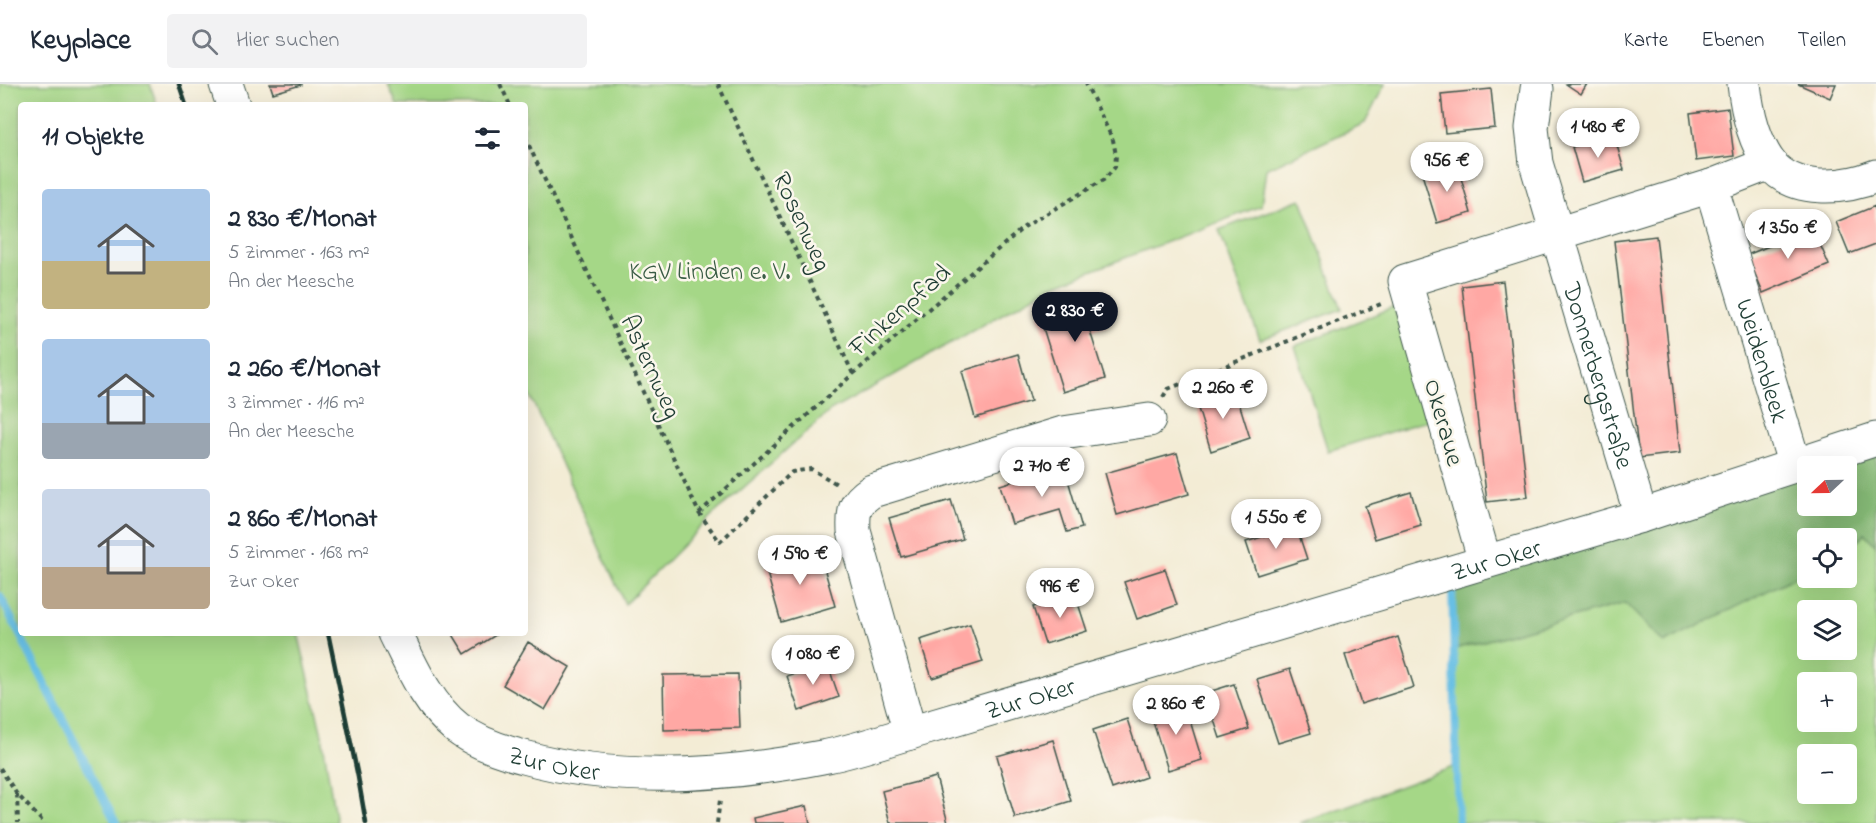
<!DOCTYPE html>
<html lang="de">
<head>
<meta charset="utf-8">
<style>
	:root { --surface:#fff; --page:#f2f2f3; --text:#1f2937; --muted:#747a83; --line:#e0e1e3; --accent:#111827 }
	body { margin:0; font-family:"Indie Flower",sans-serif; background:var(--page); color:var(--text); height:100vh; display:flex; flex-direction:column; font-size:22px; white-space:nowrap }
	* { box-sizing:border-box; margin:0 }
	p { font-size:20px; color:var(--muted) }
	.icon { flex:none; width:33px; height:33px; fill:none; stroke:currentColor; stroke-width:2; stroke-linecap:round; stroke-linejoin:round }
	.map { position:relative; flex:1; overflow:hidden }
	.drawer { position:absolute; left:18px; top:18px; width:510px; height:534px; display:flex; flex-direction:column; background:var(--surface); border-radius:6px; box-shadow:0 6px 24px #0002 }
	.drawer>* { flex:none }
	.needle { width:39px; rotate:248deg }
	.fabs { position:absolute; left:1797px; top:372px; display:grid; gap:12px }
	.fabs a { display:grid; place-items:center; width:60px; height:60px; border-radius:6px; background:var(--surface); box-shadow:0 6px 24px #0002; font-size:30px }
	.price { position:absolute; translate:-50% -51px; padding:0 14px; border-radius:21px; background:#fff; color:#222; font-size:20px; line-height:39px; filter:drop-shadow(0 2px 3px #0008) }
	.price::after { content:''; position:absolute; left:50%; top:36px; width:18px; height:14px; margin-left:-9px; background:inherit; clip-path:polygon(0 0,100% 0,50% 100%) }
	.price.selected { background:var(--accent); color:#fff }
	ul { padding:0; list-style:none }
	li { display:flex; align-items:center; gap:18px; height:150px; padding:0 24px }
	li span { display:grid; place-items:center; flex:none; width:168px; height:120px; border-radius:6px; color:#555 }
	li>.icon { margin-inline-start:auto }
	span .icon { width:72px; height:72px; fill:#fffc; stroke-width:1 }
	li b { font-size:26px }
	h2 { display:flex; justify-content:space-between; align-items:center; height:72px; padding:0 24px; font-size:26px }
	header { display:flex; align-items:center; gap:36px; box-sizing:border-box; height:84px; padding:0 30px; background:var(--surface); border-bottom:2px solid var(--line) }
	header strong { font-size:28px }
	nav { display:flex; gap:33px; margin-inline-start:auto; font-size:21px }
	.search { width:420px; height:54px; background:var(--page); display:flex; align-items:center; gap:15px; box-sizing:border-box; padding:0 21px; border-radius:6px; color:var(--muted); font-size:22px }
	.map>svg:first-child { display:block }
	.green { fill:#a5d787; stroke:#628a5e; stroke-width:1.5; fill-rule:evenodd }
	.forest { fill:#84b874; stroke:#527a54; stroke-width:1.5 }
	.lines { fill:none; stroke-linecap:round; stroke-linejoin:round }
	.stream { stroke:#67bfe4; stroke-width:8 }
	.building { fill:#ffa8a4 }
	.minor-casing { stroke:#3f574c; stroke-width:35 }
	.path { stroke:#3f574c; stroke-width:4; stroke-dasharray:4.5 4.5; stroke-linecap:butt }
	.minor { stroke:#fff; stroke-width:33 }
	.rail { stroke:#1f3d34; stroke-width:4.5 }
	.labels { text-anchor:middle; stroke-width:5; stroke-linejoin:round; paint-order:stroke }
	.street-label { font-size:26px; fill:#1f3d34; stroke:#fbf7ec }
	.park-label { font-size:26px; fill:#3a5c45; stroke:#fbf7ec }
</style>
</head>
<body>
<header>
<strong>Keyplace</strong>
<div class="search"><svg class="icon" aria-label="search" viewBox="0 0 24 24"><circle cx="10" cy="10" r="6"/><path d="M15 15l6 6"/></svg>Hier suchen</div>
<nav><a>Karte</a><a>Ebenen</a><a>Teilen</a></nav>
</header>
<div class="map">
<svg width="1876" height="739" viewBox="0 0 1876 739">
	<rect width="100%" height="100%" fill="#fbf7ec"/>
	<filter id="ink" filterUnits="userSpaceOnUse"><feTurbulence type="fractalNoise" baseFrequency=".0167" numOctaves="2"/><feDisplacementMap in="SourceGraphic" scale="12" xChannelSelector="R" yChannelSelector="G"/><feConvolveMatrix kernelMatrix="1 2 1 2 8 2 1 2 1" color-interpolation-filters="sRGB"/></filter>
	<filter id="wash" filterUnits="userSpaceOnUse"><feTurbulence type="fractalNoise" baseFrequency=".008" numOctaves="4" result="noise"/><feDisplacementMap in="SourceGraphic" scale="24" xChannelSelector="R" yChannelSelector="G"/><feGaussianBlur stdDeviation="1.35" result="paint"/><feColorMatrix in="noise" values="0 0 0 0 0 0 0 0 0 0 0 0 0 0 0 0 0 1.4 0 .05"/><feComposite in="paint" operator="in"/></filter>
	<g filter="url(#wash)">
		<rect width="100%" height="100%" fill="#f3ecd5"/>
		<path class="green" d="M0,0H150L157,21H21V549H298L322,651L336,739H0Z
			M388,0H1385L1365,39L1266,85L1261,122L1054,201L830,327L716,428L625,520L525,301V21H397Z
			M1301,115L1342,225L1260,256L1219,146Z
			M1394,223L1429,336L1328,367L1295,262Z
			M1865,449L1876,462V739H1300L1456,682L1454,565L1626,519L1664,558L1807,487L1808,494H1846L1847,465L1854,461ZM1808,526H1846V566H1808ZM1808,598H1846V638H1808ZM1808,670H1846V710H1808Z"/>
		<path class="forest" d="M1876,367V462L1865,449L1854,461L1847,465L1846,454H1808L1807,487L1664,559L1625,519L1454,565L1452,500L1807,389L1808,422H1846V382H1828Z"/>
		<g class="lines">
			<path class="stream" d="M1452,500L1458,739
				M0,512L116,739"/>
		</g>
		<g id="blocks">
			<path class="building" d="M270,0H301V1L273,9Z
				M1566,0H1587L1581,10Z
				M1798,0H1836L1830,14Z
				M1491,5L1495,44L1445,49L1441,10Z
				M1728,24L1734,72L1696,77L1690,29Z
				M1614,51L1624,86L1582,98L1572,63Z
				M1457,80L1471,129L1437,139L1422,90Z
				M1875,122L1876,160L1849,170L1836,138Z
				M1813,144L1829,181L1763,209L1747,171Z
				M1656,152L1680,369L1639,374L1614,157Z
				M1503,197L1528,413L1487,418L1462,202Z
				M1097,213L1106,242L1090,247L1105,295L1063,308L1039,231Z
				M1018,270L1031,317L975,334L962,287Z
				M1235,306L1250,354L1211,367L1196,318Z
				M1177,369L1189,410L1117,431L1105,389Z
				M1064,382L1082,444L1067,448L1060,426L1012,440L1000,401Z
				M1411,408L1421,441L1375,455L1365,422Z
				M951,416L963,455L901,473L889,434Z
				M1296,442L1307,475L1257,491L1246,458Z
				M819,466L835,522L781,538L765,482Z
				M1165,485L1177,521L1137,535L1124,498Z
				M1075,510L1087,547L1045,560L1033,523Z
				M970,540L983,578L932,594L920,556Z
				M452,549H499L465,570Z
				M1398,553L1414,603L1361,620L1345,571Z
				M528,558L570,583L545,626L503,601Z
				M827,578L839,613L799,627L787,592Z
				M1290,585L1311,649L1278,659L1257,595Z
				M738,590L740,644L664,646L663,591Z
				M1234,600L1249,645L1220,654L1205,609Z
				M1184,617L1202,676L1168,686L1150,628Z
				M1127,635L1146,693L1112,705L1093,646Z
				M1053,656L1071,717L1015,734L997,672Z
				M936,693L948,739H890L882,707Z
				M806,722L810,739H754L753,734Z"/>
		</g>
	</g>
	<g filter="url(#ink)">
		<use href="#blocks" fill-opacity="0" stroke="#3f574c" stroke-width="1.5"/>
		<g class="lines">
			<g class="minor-casing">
				<g id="minor">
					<path d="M226,0L233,21"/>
					<path d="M1744,0C1747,27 1753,55 1769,78C1793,110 1844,105 1876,92"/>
					<path id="s1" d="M1537,5L1532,44L1536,79L1641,432"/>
					<path id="s2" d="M1711,102L1795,382"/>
					<path d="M1485,478L1405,197L1711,102L1770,79"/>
					<path id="s3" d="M395,549C412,583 427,620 457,644C477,659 500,667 524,673C620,700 725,692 822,673C852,668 881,657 910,649L1641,432L1876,355"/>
					<path d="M910,649L854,447C853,426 854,419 872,407L1063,349L1149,336"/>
				</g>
			</g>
			<path class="path" d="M500,0L510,21
				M718,0L853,290
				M525,53L699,429L720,458L792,388L811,385L837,400
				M1163,313L1168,305L1381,220
				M699,429L853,290L1024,143L1105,95L1115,83L1116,71L1113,56L1086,0
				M0,684L16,709L44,739
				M17,710L18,739
				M717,739L720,716"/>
			<use href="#minor" class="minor"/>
			<path class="rail" d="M179,0L186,21
				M328,549L358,693L366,739"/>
		</g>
	</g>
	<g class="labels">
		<g class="street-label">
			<text transform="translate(803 137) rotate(65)" y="9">Rosenweg</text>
			<text transform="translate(899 225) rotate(-41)" y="9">Finkenpfad</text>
			<text dy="9" stroke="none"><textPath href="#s2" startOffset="182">Weidenbleek</textPath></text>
			<text transform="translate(652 282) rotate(65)" y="9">Asternweg</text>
			<text dy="9" stroke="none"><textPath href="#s1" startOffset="296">Donnerbergstraße</textPath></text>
			<text transform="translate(1445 338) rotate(74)" y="9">Okeraue</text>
			<text dy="9" stroke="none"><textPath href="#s3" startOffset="1191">Zur Oker</textPath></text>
			<text dy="9" stroke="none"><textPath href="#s3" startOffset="705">Zur Oker</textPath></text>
			<text dy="9" stroke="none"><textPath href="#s3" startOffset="219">Zur Oker</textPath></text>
		</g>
		<g class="park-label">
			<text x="710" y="195">KGV Linden e. V.</text>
		</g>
	</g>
</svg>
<div class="fabs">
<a><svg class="needle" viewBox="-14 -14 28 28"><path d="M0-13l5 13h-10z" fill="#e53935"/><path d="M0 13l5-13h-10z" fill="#747a83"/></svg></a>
<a><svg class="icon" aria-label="locate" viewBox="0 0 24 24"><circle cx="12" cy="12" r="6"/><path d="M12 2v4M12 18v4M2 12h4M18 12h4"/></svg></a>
<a><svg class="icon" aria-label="layers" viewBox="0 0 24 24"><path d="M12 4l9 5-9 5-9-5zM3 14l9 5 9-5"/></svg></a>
<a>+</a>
<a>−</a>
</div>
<b class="price" style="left:1598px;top:75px">1 480 €</b>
<b class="price" style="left:1447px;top:109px">956 €</b>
<b class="price" style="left:1788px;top:176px">1 350 €</b>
<b class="price selected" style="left:1075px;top:259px">2 830 €</b>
<b class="price" style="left:1223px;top:336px">2 260 €</b>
<b class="price" style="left:1042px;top:414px">2 710 €</b>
<b class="price" style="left:1276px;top:466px">1 550 €</b>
<b class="price" style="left:800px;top:502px">1 590 €</b>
<b class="price" style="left:1060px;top:535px">996 €</b>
<b class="price" style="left:813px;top:602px">1 080 €</b>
<b class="price" style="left:1176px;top:652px">2 860 €</b>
<section class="drawer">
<h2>11 Objekte<svg class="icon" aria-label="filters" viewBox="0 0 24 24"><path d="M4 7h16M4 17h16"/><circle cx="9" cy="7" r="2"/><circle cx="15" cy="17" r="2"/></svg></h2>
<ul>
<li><span style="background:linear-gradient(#a9c7e8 60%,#c2b280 0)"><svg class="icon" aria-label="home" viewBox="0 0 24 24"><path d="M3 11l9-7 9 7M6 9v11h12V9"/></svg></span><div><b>2 830 €/Monat</b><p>5 Zimmer · 163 m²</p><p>An der Meesche</p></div></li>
<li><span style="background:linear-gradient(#a9c7e8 70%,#9aa5b1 0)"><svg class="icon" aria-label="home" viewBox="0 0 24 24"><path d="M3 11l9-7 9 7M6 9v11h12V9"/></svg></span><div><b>2 260 €/Monat</b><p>3 Zimmer · 116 m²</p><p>An der Meesche</p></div></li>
<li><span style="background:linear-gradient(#c9d6e8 65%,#b9a48a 0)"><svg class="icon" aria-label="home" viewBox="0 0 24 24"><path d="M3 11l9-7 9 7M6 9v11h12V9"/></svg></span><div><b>2 860 €/Monat</b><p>5 Zimmer · 168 m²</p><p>Zur Oker</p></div></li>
</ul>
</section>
</div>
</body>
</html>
